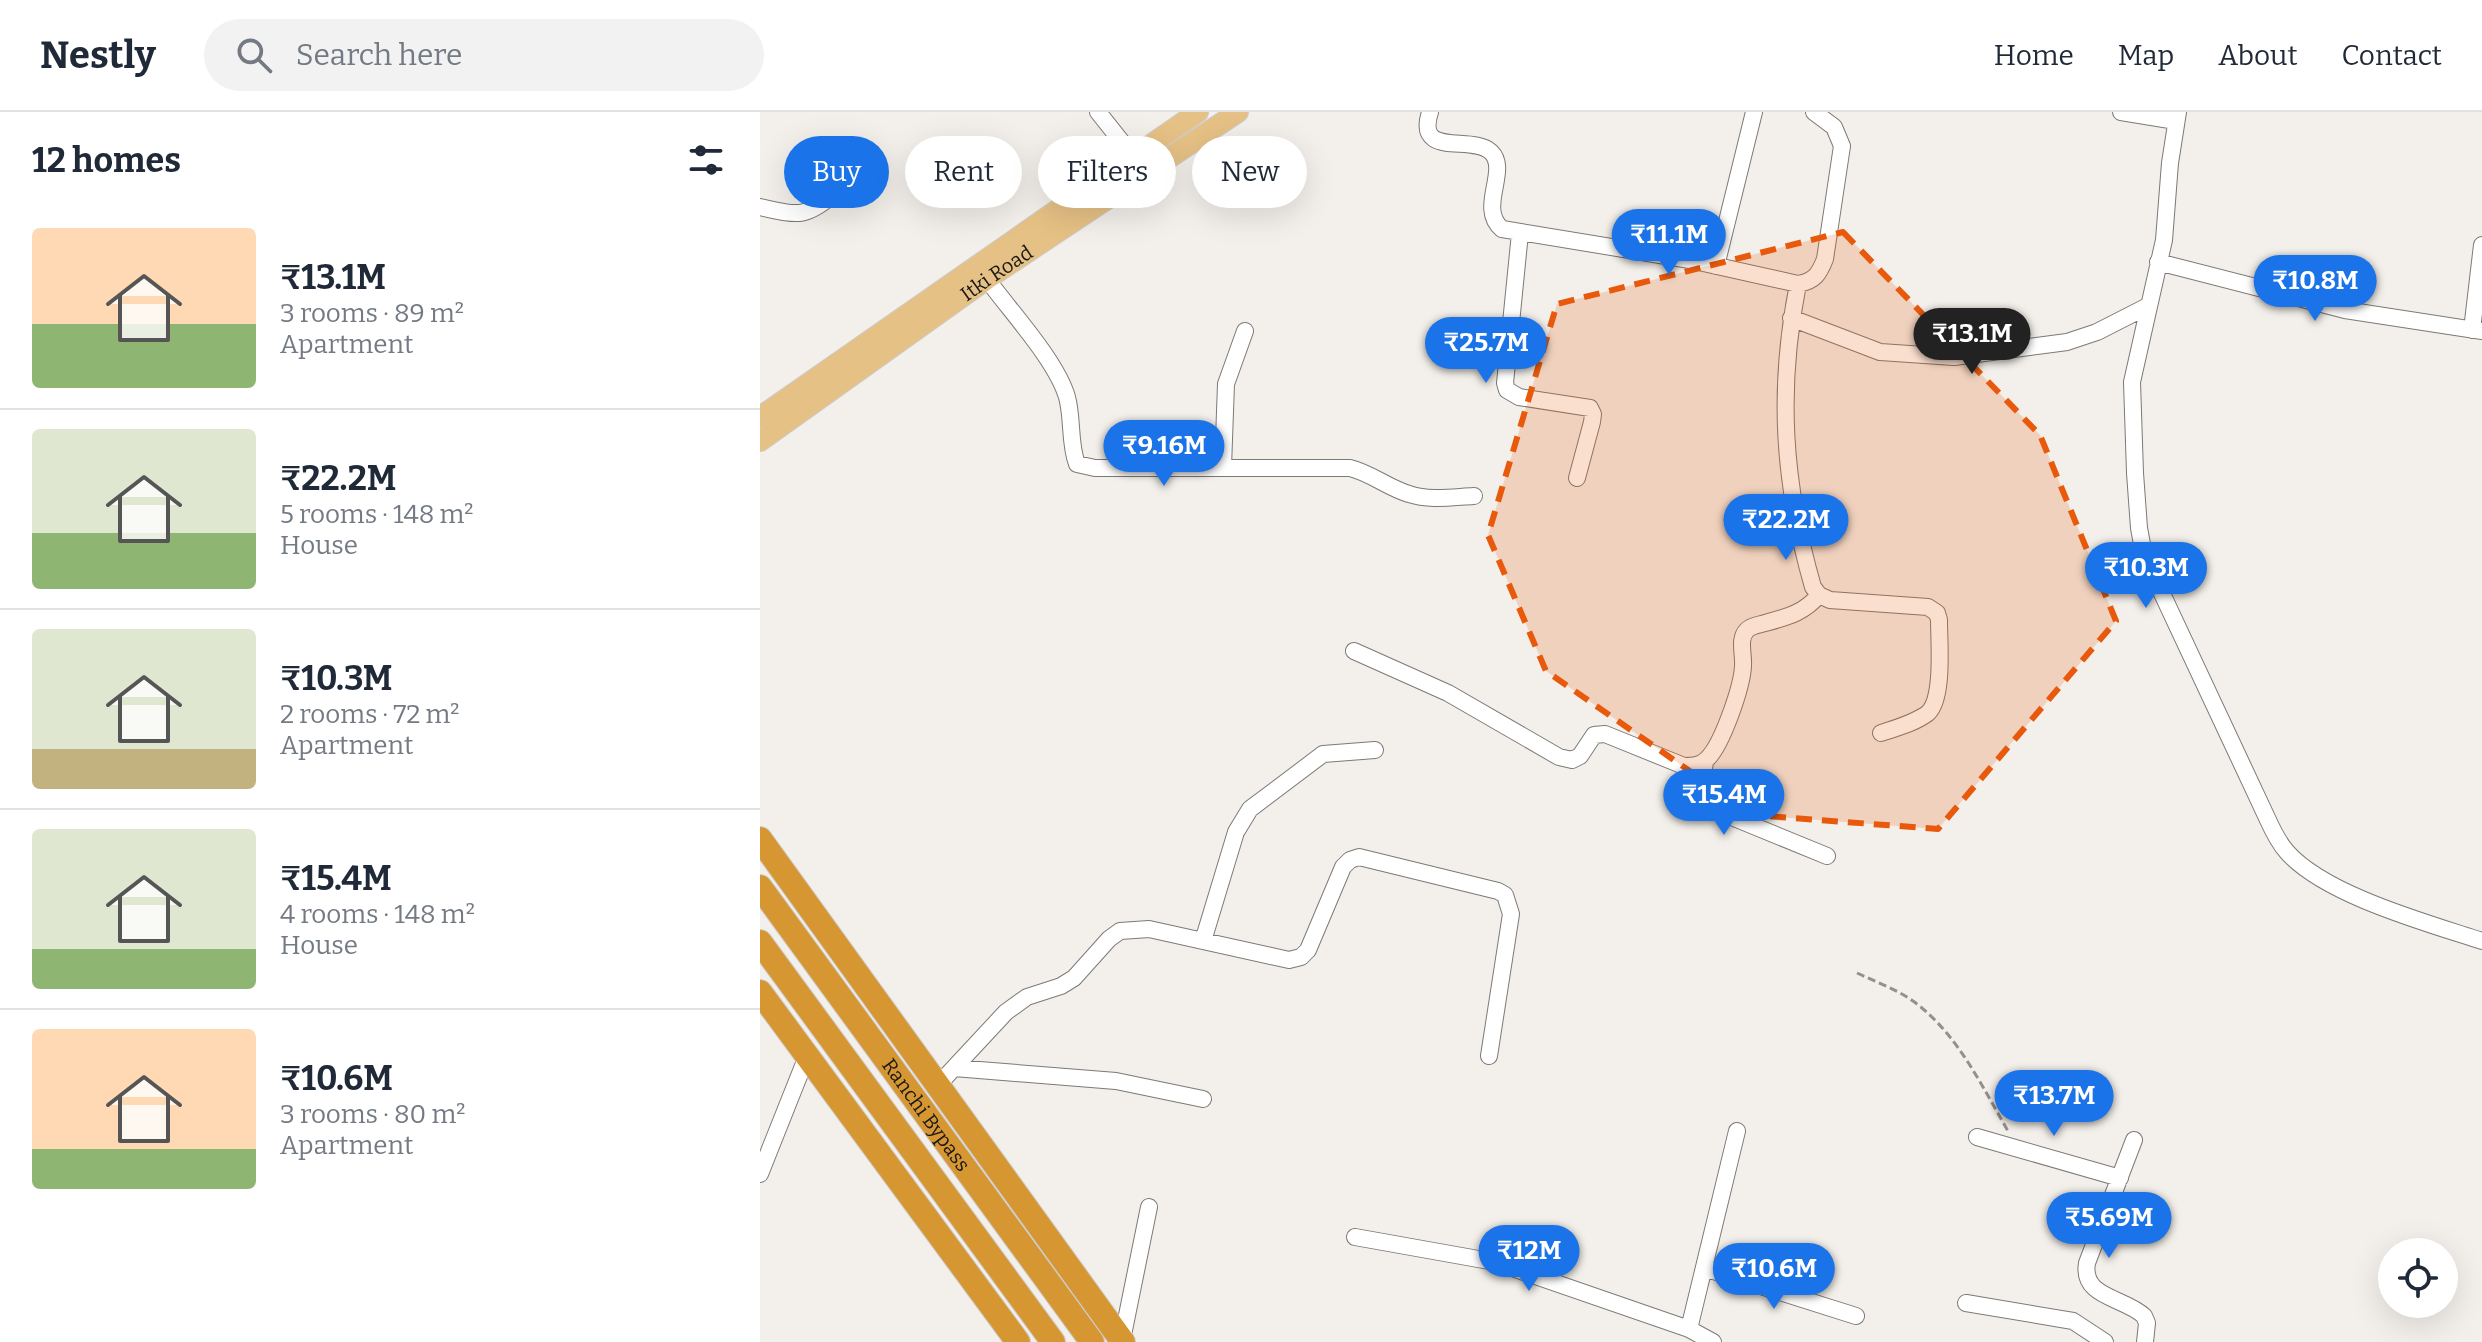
<!DOCTYPE html>
<html lang="en">
<head>
<meta charset="utf-8">
<style>
	:root { --surface:#fff; --page:#f2f2f3; --text:#1f2937; --muted:#747a83; --line:#e0e1e3; --accent:#1a73e8 }
	body { margin:0; font-family:Bitter,serif; background:var(--page); color:var(--text); height:100vh; display:flex; flex-direction:column; font-size:30px; white-space:nowrap }
	* { box-sizing:border-box; margin:0 }
	p { font-size:26px; color:var(--muted) }
	.icon { flex:none; width:44px; height:44px; fill:none; stroke:currentColor; stroke-width:2; stroke-linecap:round; stroke-linejoin:round }
	.map { position:relative; flex:1; overflow:hidden }
	.drawer { display:flex; flex-direction:column; background:var(--surface); width:760px }
	.drawer>* { flex:none }
	.hud { position:absolute; left:24px; top:24px; width:760px; height:72px; display:flex; gap:16px }
	.fabs { position:absolute; left:1618px; top:1126px; display:grid; gap:16px }
	.fabs a { display:grid; place-items:center; width:80px; height:80px; border-radius:50%; background:var(--surface); box-shadow:0 8px 32px #0002; font-size:40px }
	.price { position:absolute; translate:-50% -68px; padding:0 18px; border-radius:28px; background:var(--accent); color:#fff; font-size:26px; line-height:52px; filter:drop-shadow(0 2px 4px #0008) }
	.price::after { content:''; position:absolute; left:50%; top:48px; width:24px; height:18px; margin-left:-12px; background:inherit; clip-path:polygon(0 0,100% 0,50% 100%) }
	.price.current { background:#222; color:#fff }
	ul { padding:0; list-style:none }
	li { display:flex; align-items:center; gap:24px; height:200px; padding:0 32px }
	li+li { border-top:2px solid var(--line) }
	li span { display:grid; place-items:center; flex:none; width:224px; height:160px; border-radius:8px; color:#555 }
	li>.icon { margin-inline-start:auto }
	span .icon { width:96px; height:96px; fill:#fffc; stroke-width:1 }
	li b { font-size:34px }
	h2 { display:flex; justify-content:space-between; align-items:center; height:96px; padding:0 32px; font-size:34px }
	.chip { padding:0 28px; border-radius:36px; background:var(--surface); box-shadow:0 8px 32px #0002; font-size:28px; line-height:72px }
	.chip.current { background:var(--accent); color:#fff }
	header { display:flex; align-items:center; gap:48px; box-sizing:border-box; height:112px; padding:0 40px; background:var(--surface); border-bottom:2px solid var(--line) }
	header strong { font-size:38px }
	nav { display:flex; gap:44px; margin-inline-start:auto; font-size:28px }
	.search { width:560px; height:72px; background:var(--page); display:flex; align-items:center; gap:20px; box-sizing:border-box; padding:0 28px; border-radius:44px; color:var(--muted); font-size:30px }
	main { display:flex; flex:1; min-height:0 }
	.map>svg:first-child { display:block }
	.lines { fill:none; stroke-linecap:round; stroke-linejoin:round }
	.minor-casing { stroke:#7d7975; stroke-width:18 }
	.major-casing { stroke:#ccc; stroke-width:22 }
	.highway-casing { stroke:#ccc; stroke-width:26 }
	.path { stroke:#93908d; stroke-width:3; stroke-dasharray:8 4; stroke-linecap:butt }
	.minor { stroke:#fff; stroke-width:16 }
	.major { stroke:#e6c185; stroke-width:20 }
	.highway { stroke:#d69733; stroke-width:24 }
	.marked { fill:#e8590c; fill-opacity:0.2; stroke:#e8590c; stroke-width:6; stroke-dasharray:16 10; stroke-linejoin:round }
	.labels { text-anchor:middle; stroke-width:7; stroke-linejoin:round; paint-order:stroke }
	.street-label { font-size:20px; fill:#191816; stroke:#f3efea }
</style>
</head>
<body>
<header>
<strong>Nestly</strong>
<div class="search"><svg class="icon" aria-label="search" viewBox="0 0 24 24"><circle cx="10" cy="10" r="6"/><path d="M15 15l6 6"/></svg>Search here</div>
<nav><a>Home</a><a>Map</a><a>About</a><a>Contact</a></nav>
</header>
<main>
<section class="drawer">
<h2>12 homes<svg class="icon" aria-label="filters" viewBox="0 0 24 24"><path d="M4 7h16M4 17h16"/><circle cx="9" cy="7" r="2"/><circle cx="15" cy="17" r="2"/></svg></h2>
<ul>
<li><span style="background:linear-gradient(#ffd9b3 60%,#8fb573 0)"><svg class="icon" aria-label="home" viewBox="0 0 24 24"><path d="M3 11l9-7 9 7M6 9v11h12V9"/></svg></span><div><b>₹13.1M</b><p>3 rooms · 89 m²</p><p>Apartment</p></div></li>
<li><span style="background:linear-gradient(#dfe7d0 65%,#8fb573 0)"><svg class="icon" aria-label="home" viewBox="0 0 24 24"><path d="M3 11l9-7 9 7M6 9v11h12V9"/></svg></span><div><b>₹22.2M</b><p>5 rooms · 148 m²</p><p>House</p></div></li>
<li><span style="background:linear-gradient(#dfe7d0 75%,#c2b280 0)"><svg class="icon" aria-label="home" viewBox="0 0 24 24"><path d="M3 11l9-7 9 7M6 9v11h12V9"/></svg></span><div><b>₹10.3M</b><p>2 rooms · 72 m²</p><p>Apartment</p></div></li>
<li><span style="background:linear-gradient(#dfe7d0 75%,#8fb573 0)"><svg class="icon" aria-label="home" viewBox="0 0 24 24"><path d="M3 11l9-7 9 7M6 9v11h12V9"/></svg></span><div><b>₹15.4M</b><p>4 rooms · 148 m²</p><p>House</p></div></li>
<li><span style="background:linear-gradient(#ffd9b3 75%,#8fb573 0)"><svg class="icon" aria-label="home" viewBox="0 0 24 24"><path d="M3 11l9-7 9 7M6 9v11h12V9"/></svg></span><div><b>₹10.6M</b><p>3 rooms · 80 m²</p><p>Apartment</p></div></li>
</ul>
</section>
<div class="map">
<svg width="1722" height="1230" viewBox="0 0 1722 1230">
	<rect width="100%" height="100%" fill="#f3efea"/>
	<g class="lines">
		<g class="minor-casing">
			<path id="minor" d="M338,0L373,44
				M670,0C655,47 712,22 731,40C750,58 717,96 742,117L930,148L1038,172C1055,169 1059,162 1065,147L1082,34L1074,15L1054,0
				M1361,0L1416,9
				M1418,0L1410,51L1404,128L1372,270L1375,361L1379,416L1384,443L1508,708C1513,719 1519,731 1527,740C1565,783 1667,811 1722,829
				M0,95C44,105 44,105 80,78
				M760,121L745,271L747,278L759,285L830,296L833,302L832,310L817,366
				M1398,150L1585,198L1722,219
				M956,154L994,0
				M227,167C250,199 296,248 307,285C313,307 309,331 317,352L335,356H590C611,361 628,376 649,382C670,389 693,385 714,384
				M1038,172C1017,278 1023,371 1053,475L1059,483L1070,488L1168,495L1177,501L1179,508C1179,530 1184,586 1168,601C1155,611 1136,616 1121,621
				M1031,206L1120,240L1194,245L1307,230L1337,220L1388,194
				M1712,218L1722,133
				M463,355L466,272L485,219
				M594,539L688,581L799,645L812,648L820,644L834,623L845,622L924,654C933,654 940,654 947,647C962,633 982,575 983,554C984,542 978,527 987,518C992,513 999,513 1005,511C1027,505 1044,501 1059,483
				M945,650C943,665 936,681 945,694L1067,744
				M443,829L476,720L490,697L563,642L615,638
				M194,956L356,969L443,987
				M178,973L246,900L267,885L301,874L314,866L349,827L360,819L389,817L529,848L541,845L548,838L583,755L590,748L599,745L738,779L745,783L751,802L729,944
				M1217,1025L1360,1066
				M1374,1028L1327,1151C1321,1186 1364,1185 1384,1204L1387,1211L1385,1230
				M0,1062L47,944
				M595,1125L735,1150L929,1217L953,1230
				M944,1156L1096,1204
				M1206,1191L1313,1209L1345,1230
				M929,1217L977,1019
				M362,1228L389,1095"/>
		</g>
		<g class="major-casing">
			<g id="major">
				<path d="M0,305L438,0"/>
				<path id="s1" d="M0,329L227,167L478,0"/>
			</g>
		</g>
		<g class="highway-casing">
			<g id="highway">
				<path d="M0,727L363,1230"/>
				<path id="s2" d="M0,775L332,1230"/>
				<path d="M0,830L293,1230"/>
				<path d="M0,880L258,1230"/>
			</g>
		</g>
		<path class="path" d="M1097,861C1116,870 1136,877 1153,889C1198,922 1221,973 1248,1019"/>
		<use href="#minor" class="minor"/>
		<use href="#major" class="major"/>
		<use href="#highway" class="highway"/>
	</g>
	<path class="marked" d="M1083,120L1280,323L1356,509L1178,717L993,703L786,559L728,423L797,192Z"/>
	<g class="labels">
		<g class="street-label">
			<text dy="7" stroke="none"><textPath href="#s1" startOffset="290">Itki Road</textPath></text>
			<text dy="7" stroke="none"><textPath href="#s2" startOffset="282">Ranchi Bypass</textPath></text>
		</g>
	</g>
</svg>
<div class="fabs">
<a><svg class="icon" aria-label="locate" viewBox="0 0 24 24"><circle cx="12" cy="12" r="6"/><path d="M12 2v4M12 18v4M2 12h4M18 12h4"/></svg></a>
</div>
<b class="price" style="left:909px;top:165px">₹11.1M</b>
<b class="price" style="left:1555px;top:211px">₹10.8M</b>
<b class="price current" style="left:1212px;top:264px">₹13.1M</b>
<b class="price" style="left:726px;top:273px">₹25.7M</b>
<b class="price" style="left:404px;top:376px">₹9.16M</b>
<b class="price" style="left:1026px;top:450px">₹22.2M</b>
<b class="price" style="left:1386px;top:498px">₹10.3M</b>
<b class="price" style="left:964px;top:725px">₹15.4M</b>
<b class="price" style="left:1294px;top:1026px">₹13.7M</b>
<b class="price" style="left:1349px;top:1148px">₹5.69M</b>
<b class="price" style="left:769px;top:1181px">₹12M</b>
<b class="price" style="left:1014px;top:1199px">₹10.6M</b>
<div class="hud">
<a class="chip current">Buy</a>
<a class="chip">Rent</a>
<a class="chip">Filters</a>
<a class="chip">New</a>
</div>
</div>
</main>
</body>
</html>
